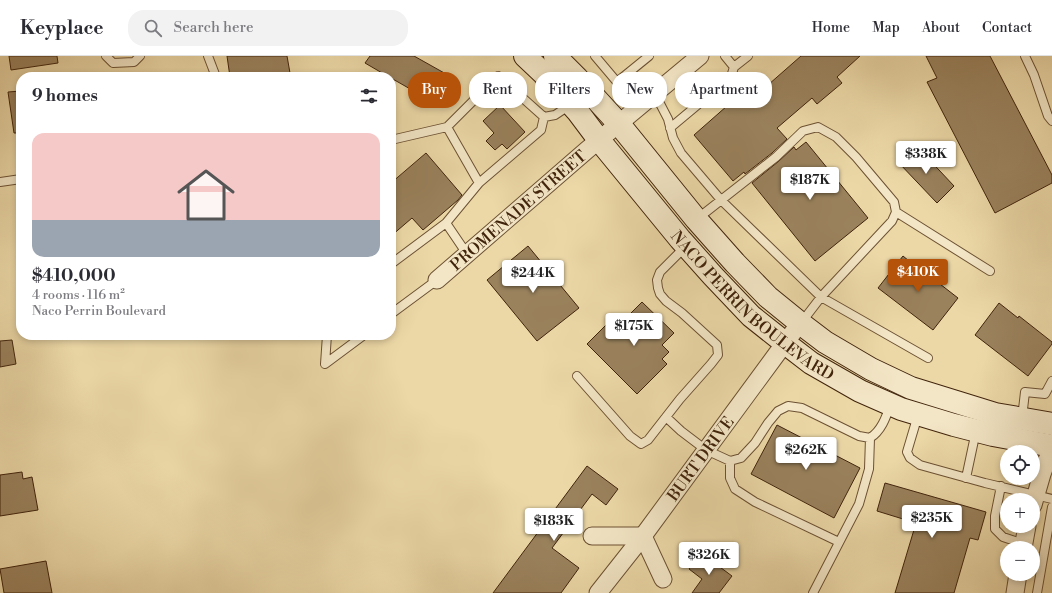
<!DOCTYPE html>
<html lang="en">
<head>
<meta charset="utf-8">
<style>
	:root { --surface:#fff; --page:#f2f2f3; --text:#2b2b33; --muted:#7c7c81; --line:#e1e1e2; --accent:#b45309 }
	body { margin:0; font-family:"Libre Bodoni",serif; background:var(--page); color:var(--text); height:100vh; display:flex; flex-direction:column; font-size:15px; white-space:nowrap }
	* { box-sizing:border-box; margin:0 }
	p { font-size:13px; color:var(--muted) }
	.icon { flex:none; width:22px; height:22px; fill:none; stroke:currentColor; stroke-width:2; stroke-linecap:round; stroke-linejoin:round }
	.map { position:relative; flex:1; overflow:hidden }
	.details { position:absolute; left:16px; top:16px; width:380px; height:268px; display:flex; flex-direction:column; background:var(--surface); border-radius:16px; box-shadow:0 2px 6px #0003 }
	.details>* { flex:none }
	.banner { position:absolute; left:408px; top:16px; width:380px; height:36px; display:flex; gap:8px }
	.fabs { position:absolute; left:1000px; top:389px; display:grid; gap:8px }
	.fabs a { display:grid; place-items:center; width:40px; height:40px; border-radius:50%; background:var(--surface); box-shadow:0 2px 6px #0003; font-size:20px }
	.price { position:absolute; translate:-50% -34px; padding:0 9px; border-radius:4px; background:#fff; color:#222; font-size:13px; line-height:26px; filter:drop-shadow(0 1px 2px #0008) }
	.price::after { content:''; position:absolute; left:50%; top:24px; width:12px; height:9px; margin-left:-6px; background:inherit; clip-path:polygon(0 0,100% 0,50% 100%) }
	.price.on { background:var(--accent); color:#fff }
	ul { padding:0; list-style:none }
	li { display:grid; align-content:center; gap:8px; height:212px; padding:0 16px }
	li+li { border-top:1px solid var(--line) }
	li span { display:grid; place-items:center; height:124px; border-radius:12px; color:#555 }
	li>.icon { margin-inline-start:auto }
	span .icon { width:72px; height:72px; fill:#fffc; stroke-width:1 }
	li b { font-size:17px }
	h2 { display:flex; justify-content:space-between; align-items:center; height:48px; padding:0 16px; font-size:17px }
	.pill { padding:0 14px; border-radius:16px; background:var(--surface); box-shadow:0 2px 6px #0003; font-size:14px; line-height:36px }
	.pill.on { background:var(--accent); color:#fff }
	header { display:flex; align-items:center; gap:24px; box-sizing:border-box; height:56px; padding:0 20px; background:var(--surface); border-bottom:1px solid var(--line) }
	header strong { font-size:19px }
	nav { display:flex; gap:22px; margin-inline-start:auto; font-size:14px }
	.search { width:280px; height:36px; background:var(--page); display:flex; align-items:center; gap:10px; box-sizing:border-box; padding:0 14px; border-radius:16px; color:var(--muted); font-size:15px }
	.map>svg:first-child { display:block }
	.building { fill:#9a825d; stroke:#41240c }
	.lines { fill:none; stroke-linecap:round; stroke-linejoin:round }
	.service-casing { stroke:#6c5133; stroke-width:10 }
	.minor-casing { stroke:#6c5133; stroke-width:19 }
	.secondary-casing { stroke:#41240c; stroke-width:24 }
	.service { stroke:#f3e6c6; stroke-width:8 }
	.minor { stroke:#f3e6c6; stroke-width:17 }
	.secondary { stroke:#f3e6c6; stroke-width:22 }
	.labels { text-anchor:middle; stroke-width:3.5; stroke-linejoin:round; paint-order:stroke }
	.street-label { font-size:16px; fill:#41240c; stroke:#f3e6c6 }
</style>
</head>
<body>
<header>
<strong>Keyplace</strong>
<div class="search"><svg class="icon" aria-label="search" viewBox="0 0 24 24"><circle cx="10" cy="10" r="6"/><path d="M15 15l6 6"/></svg>Search here</div>
<nav><a>Home</a><a>Map</a><a>About</a><a>Contact</a></nav>
</header>
<div class="map">
<svg width="1052" height="537" viewBox="0 0 1052 537">
	<rect width="100%" height="100%" fill="#ecd8a7"/>
	<filter id="stains"><feTurbulence type="fractalNoise" baseFrequency=".005" numOctaves="4"/><feColorMatrix values="0 0 0 0 .2 0 0 0 0 .09 0 0 0 0 .02 0 0 0 .5 -.17"/></filter>
	<radialGradient id="worn" r=".72"><stop offset=".6" stop-color="#630" stop-opacity="0"/><stop offset="1" stop-color="#630" stop-opacity=".3"/></radialGradient>
	<path class="building" d="M9,0H57L58,7L11,14Z
		M227,0H287L290,17L263,21H230Z
		M370,0H414L455,23L440,50L391,22V21H389L365,7Z
		M801,0H860L837,21L842,27L817,48L812,42L777,72L787,83L772,97L745,118L744,116L733,125L694,79L744,35L752,43Z
		M926,0H990L1052,119V127L995,157L927,26L937,22Z
		M21,35V77H14L8,36Z
		M500,49L525,76L507,93L502,88L495,94L486,85L494,77L483,65Z
		M806,86L868,162L815,205L752,127L779,105L794,91L796,94Z
		M913,92L922,101L924,98L954,130L937,147L898,106Z
		M426,97L462,139L458,144L423,174L412,162L391,180V127Z
		M528,190L579,252L537,285L487,224Z
		M903,200L921,215L925,210L934,217L931,221L958,242L933,274L878,232Z
		M642,246L674,277L662,289L669,296L662,303L667,308L637,338L587,288L617,258L623,265Z
		M999,247L1018,262L1019,260L1052,286V288L1028,320L975,279Z
		M12,284L16,308L0,311V285Z
		M777,369L860,412L834,462L751,418Z
		M587,410L618,433L606,449L592,438L552,492L579,512L561,537H493Z
		M22,416L23,423L32,421L38,454L0,460V419Z
		M885,427L986,456L978,484L970,482L954,537H895L916,467L877,455Z
		M701,497L732,520L719,537H692L702,523L689,513Z
		M46,505L52,537H4L0,513Z"/>
	<g class="lines">
		<g class="service-casing">
			<path id="service" d="M106,0L113,7L134,6L140,0
				M208,0L216,21
				M595,0L617,26L649,0
				M725,0L734,11
				M1025,0L1034,19L1048,60L1052,65
				M655,38L668,63L673,82L681,97L721,144L821,241L928,302
				M544,61L555,59L570,49
				M670,72L731,21L734,11L748,0
				M391,84L447,71
				M0,126L21,123
				M896,156L990,215
				M697,163L776,101L803,75L818,71L836,81L856,101L894,146L896,156L892,165L821,241L801,267
				M467,198L446,167L479,127L541,74L544,61L498,20L447,71L479,127
				M391,208L446,167
				M391,258L437,224
				M327,279L325,308L364,279
				M577,320L630,380L641,388L648,384L680,343L711,308L718,299L717,289L682,257L666,245L660,238L658,232L657,224L660,216L686,190
				M918,359L907,396L910,402L920,409L985,427L1052,443
				M666,361L681,375L706,394L730,405L741,402L755,387L768,367L778,355L788,350L802,352L859,380L870,382C881,375 886,362 890,349
				M1022,362L1025,336L1045,338L1052,325
				M730,405V422L735,433L755,446L839,486
				M966,422L976,375
				M1001,430L995,460V473L1003,481L1024,488
				M813,537L859,448L869,413L870,382
				M1037,537L1052,451"/>
		</g>
		<g class="minor-casing">
			<g id="minor">
				<path id="s1" d="M437,224L587,94L700,0"/>
				<path d="M1033,449L1042,418L1052,390"/>
				<path d="M592,480H643L663,523"/>
				<path d="M1023,492L1027,470"/>
				<path id="s2" d="M598,537L643,480L776,299L800,267"/>
				<path d="M1015,537L1018,518"/>
			</g>
		</g>
		<g class="secondary-casing">
			<g id="secondary">
				<path id="s3" d="M525,0L543,17L578,56L599,84L680,183L713,220L751,260L785,287L811,307L860,335L901,353L954,369L993,379L1052,390"/>
				<path d="M555,0L577,22L619,68L696,163L735,207L768,241L800,267L825,286L871,313L911,332L995,358L1052,368"/>
			</g>
		</g>
		<use href="#service" class="service"/>
		<use href="#minor" class="minor"/>
		<use href="#secondary" class="secondary"/>
	</g>
	<g class="labels">
		<g class="street-label">
			<text dy="6" stroke="none"><textPath href="#s1" startOffset="107">PROMENADE STREET</textPath></text>
			<text dy="6" stroke="none"><textPath href="#s3" startOffset="339">NACO PERRIN BOULEVARD</textPath></text>
			<text dy="6" stroke="none"><textPath href="#s2" startOffset="169">BURT DRIVE</textPath></text>
		</g>
	</g>
	<rect width="100%" height="100%" filter="url(#stains)"/>
	<rect width="100%" height="100%" fill="url(#worn)"/>
</svg>
<div class="fabs">
<a><svg class="icon" aria-label="locate" viewBox="0 0 24 24"><circle cx="12" cy="12" r="6"/><path d="M12 2v4M12 18v4M2 12h4M18 12h4"/></svg></a>
<a>+</a>
<a>−</a>
</div>
<b class="price" style="left:926px;top:119px">$338K</b>
<b class="price" style="left:810px;top:145px">$187K</b>
<b class="price on" style="left:918px;top:237px">$410K</b>
<b class="price" style="left:533px;top:238px">$244K</b>
<b class="price" style="left:634px;top:291px">$175K</b>
<b class="price" style="left:806px;top:415px">$262K</b>
<b class="price" style="left:932px;top:483px">$235K</b>
<b class="price" style="left:554px;top:486px">$183K</b>
<b class="price" style="left:709px;top:520px">$326K</b>
<div class="banner">
<a class="pill on">Buy</a>
<a class="pill">Rent</a>
<a class="pill">Filters</a>
<a class="pill">New</a>
<a class="pill">Apartment</a>
</div>
<section class="details">
<h2>9 homes<svg class="icon" aria-label="filters" viewBox="0 0 24 24"><path d="M4 7h16M4 17h16"/><circle cx="9" cy="7" r="2"/><circle cx="15" cy="17" r="2"/></svg></h2>
<ul>
<li><span style="background:linear-gradient(#f6c9c9 70%,#9aa5b1 0)"><svg class="icon" aria-label="home" viewBox="0 0 24 24"><path d="M3 11l9-7 9 7M6 9v11h12V9"/></svg></span><div><b>$410,000</b><p>4 rooms · 116 m²</p><p>Naco Perrin Boulevard</p></div></li>
</ul>
</section>
</div>
</body>
</html>
